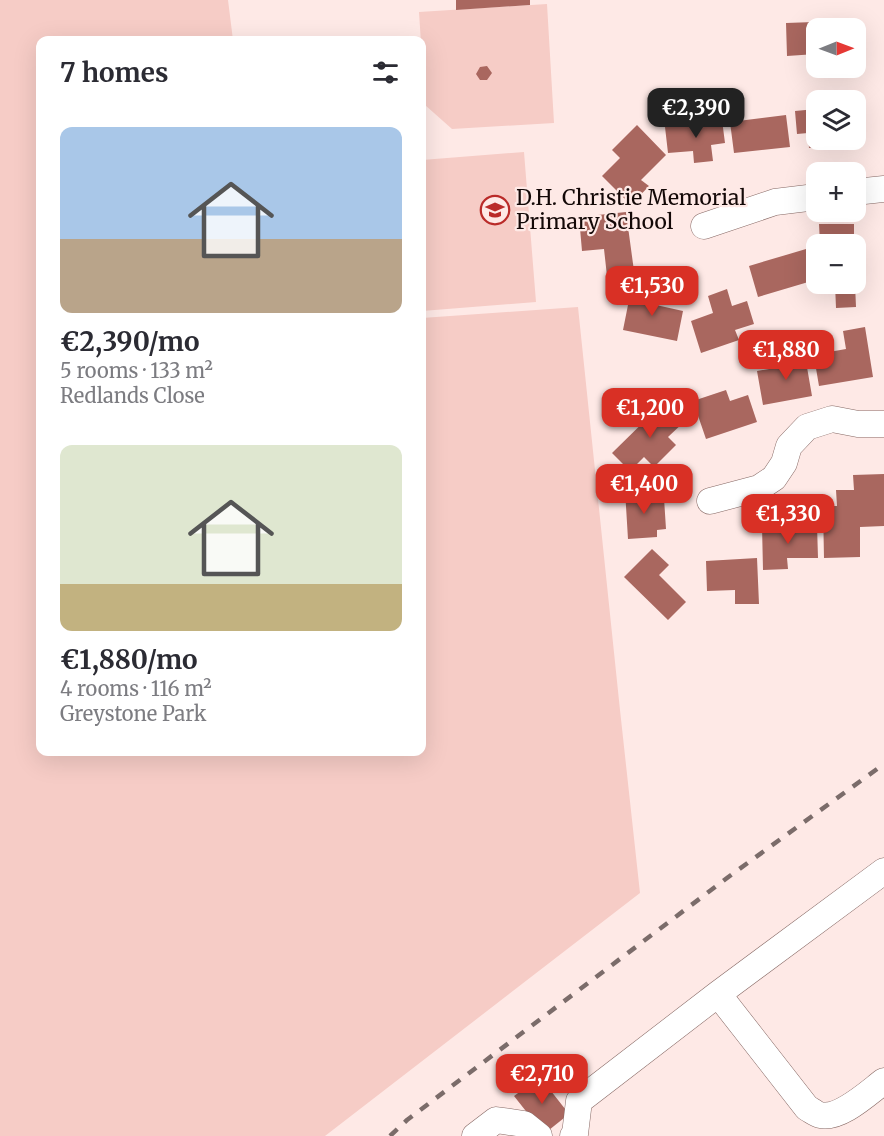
<!DOCTYPE html>
<html lang="en">
<head>
<meta charset="utf-8">
<style>
	:root { --surface:#fff; --page:#f7f7f7; --text:#2b2b33; --muted:#7c7c81; --accent:#d93025 }
	body { margin:0; font-family:Merriweather,serif; background:var(--page); color:var(--text); height:100vh; display:flex; flex-direction:column; font-size:22px; white-space:nowrap }
	* { box-sizing:border-box; margin:0 }
	p { font-size:20px; color:var(--muted) }
	.icon { flex:none; width:33px; height:33px; fill:none; stroke:currentColor; stroke-width:2; stroke-linecap:round; stroke-linejoin:round }
	.map { position:relative; flex:1; overflow:hidden }
	.details { position:absolute; left:36px; top:36px; width:390px; height:720px; display:flex; flex-direction:column; background:var(--surface); border-radius:12px; box-shadow:0 6px 24px #0002 }
	.details>* { flex:none }
	.needle { width:39px; rotate:89deg }
	.controls { position:absolute; left:806px; top:18px; display:grid; gap:12px }
	.controls a { display:grid; place-items:center; width:60px; height:60px; border-radius:12px; background:var(--surface); box-shadow:0 6px 24px #0002; font-size:30px }
	.price { position:absolute; translate:-50% -51px; padding:0 14px; border-radius:12px; background:var(--accent); color:#fff; font-size:20px; line-height:39px; filter:drop-shadow(0 2px 3px #0008) }
	.price::after { content:''; position:absolute; left:50%; top:36px; width:18px; height:14px; margin-left:-9px; background:inherit; clip-path:polygon(0 0,100% 0,50% 100%) }
	.price.active { background:#222; color:#fff }
	ul { padding:0; list-style:none }
	li { display:grid; align-content:center; gap:12px; height:318px; padding:0 24px }
	li span { display:grid; place-items:center; height:186px; border-radius:12px; color:#555 }
	li>.icon { margin-inline-start:auto }
	span .icon { width:108px; height:108px; fill:#fffc; stroke-width:1 }
	li b { font-size:26px }
	h2 { display:flex; justify-content:space-between; align-items:center; height:72px; padding:0 24px; font-size:26px }
	.map>svg:first-child { display:block }
	.green { fill:#f6ccc6 }
	.building { fill:#a9675f }
	.lines { fill:none; stroke-linecap:round; stroke-linejoin:round }
	.minor-casing { stroke:#866864; stroke-width:27 }
	.minor { stroke:#fff; stroke-width:26 }
	.rail { stroke:#7b6c6a; stroke-width:4.5; stroke-dasharray:10 10; stroke-linecap:butt }
	.labels { text-anchor:middle; stroke-width:4.5; stroke-linejoin:round; paint-order:stroke }
	.poi-label { font-size:21px; fill:#130807; stroke:#fee9e6; text-anchor:start }
</style>
</head>
<body>
<div class="map">
<svg width="884" height="1136" viewBox="0 0 884 1136">
	<rect width="100%" height="100%" fill="#fee9e6"/>
	<path class="green" d="M0,0H228L233,40H40V752H422V318L578,307L620,710L640,893L325,1136H0Z
		M547,4L554,123L452,129L425,105L419,12Z
		M524,152L536,302L422,311V160Z"/>
	<path class="building" d="M456,0H530V5L456,10Z
		M842,21V28H816V54L787,56L786,23Z
		M487,66L492,73L487,80H480L476,74L480,67Z
		M815,68H844V71L815,72Z
		M816,109V140H830V146L809,148L808,133L797,134L795,111Z
		M786,115L790,147L734,153L730,122Z
		M722,120L725,143L711,145L713,161L694,163L693,151L668,153L665,127Z
		M637,125L666,155L641,180L649,186L631,205L602,176L620,158L612,150Z
		M626,212L634,271L607,276L604,249L582,251L579,217Z
		M819,224H854V244H820Z
		M806,249L815,280L758,297L749,266Z
		M835,284H855L856,307L836,308Z
		M727,289L732,306L747,301L754,324L735,330L739,340L701,353L691,321L713,313L708,296Z
		M631,290L658,295L656,305L683,311L677,341L623,330Z
		M865,327L873,377L819,386L811,339L826,337L829,352L846,349L843,331Z
		M804,350L812,396L763,405L757,371L792,365L790,352Z
		M726,390L730,401L748,395L757,422L706,439L693,401Z
		M665,401L685,421L668,437L676,445L654,467L644,457L630,471L612,453Z
		M884,474V526L860,527V557L824,558L823,506H837L836,490H854L853,475Z
		M644,489L645,499L664,498L666,529L657,530V537L628,539L625,490Z
		M817,525L818,558H787L788,569L763,570L762,526Z
		M652,549L669,565L659,575L686,602L668,620L624,577Z
		M757,558L759,604H735V590L707,591L706,561Z
		M540,1077L569,1114L544,1134L514,1096Z"/>
	<g class="lines">
		<g class="minor-casing">
			<path id="minor" d="M855,192L884,189
				M704,226L775,202L816,197
				M710,501L759,488L774,478L784,463L789,446L807,427L832,419L858,424H884
				M718,994L807,1108C811,1110 816,1114 820,1115C840,1120 869,1092 884,1081
				M475,1136L496,1120L524,1124L539,1136
				M573,1136L575,1134L579,1101L718,994L884,871"/>
		</g>
		<use href="#minor" class="minor"/>
		<path class="rail" d="M390,1136L407,1120L727,878L884,764"/>
	</g>
	<defs>
		<g id="school-ring" transform="scale(1.5)"><circle r="9.5" fill="#fee9e6" stroke="#ba2b29" stroke-width="1.5"/><path d="M0-5L7-2L0 1L-7-2ZM-4 1L0 2.5L4 1V4Q0 6-4 4Z" fill="#ba2b29"/></g>
	</defs>
	<g fill-rule="evenodd">
		<use href="#school-ring" x="495" y="210"/>
	</g>
	<g class="labels">
		<g class="poi-label">
			<text x="516" y="205">D.H. Christie Memorial<tspan x="516" dy="24">Primary School</tspan></text>
		</g>
	</g>
</svg>
<div class="controls">
<a><svg class="needle" viewBox="-14 -14 28 28"><path d="M0-13l5 13h-10z" fill="#e53935"/><path d="M0 13l5-13h-10z" fill="#7c7c81"/></svg></a>
<a><svg class="icon" aria-label="layers" viewBox="0 0 24 24"><path d="M12 4l9 5-9 5-9-5zM3 14l9 5 9-5"/></svg></a>
<a>+</a>
<a>−</a>
</div>
<b class="price active" style="left:696px;top:139px">€2,390</b>
<b class="price" style="left:652px;top:317px">€1,530</b>
<b class="price" style="left:786px;top:381px">€1,880</b>
<b class="price" style="left:650px;top:439px">€1,200</b>
<b class="price" style="left:644px;top:515px">€1,400</b>
<b class="price" style="left:788px;top:545px">€1,330</b>
<b class="price" style="left:542px;top:1105px">€2,710</b>
<section class="details">
<h2>7 homes<svg class="icon" aria-label="filters" viewBox="0 0 24 24"><path d="M4 7h16M4 17h16"/><circle cx="9" cy="7" r="2"/><circle cx="15" cy="17" r="2"/></svg></h2>
<ul>
<li><span style="background:linear-gradient(#a9c7e8 60%,#b9a48a 0)"><svg class="icon" aria-label="home" viewBox="0 0 24 24"><path d="M3 11l9-7 9 7M6 9v11h12V9"/></svg></span><div><b>€2,390/mo</b><p>5 rooms · 133 m²</p><p>Redlands Close</p></div></li>
<li><span style="background:linear-gradient(#dfe7d0 75%,#c2b280 0)"><svg class="icon" aria-label="home" viewBox="0 0 24 24"><path d="M3 11l9-7 9 7M6 9v11h12V9"/></svg></span><div><b>€1,880/mo</b><p>4 rooms · 116 m²</p><p>Greystone Park</p></div></li>
</ul>
</section>
</div>
</body>
</html>
